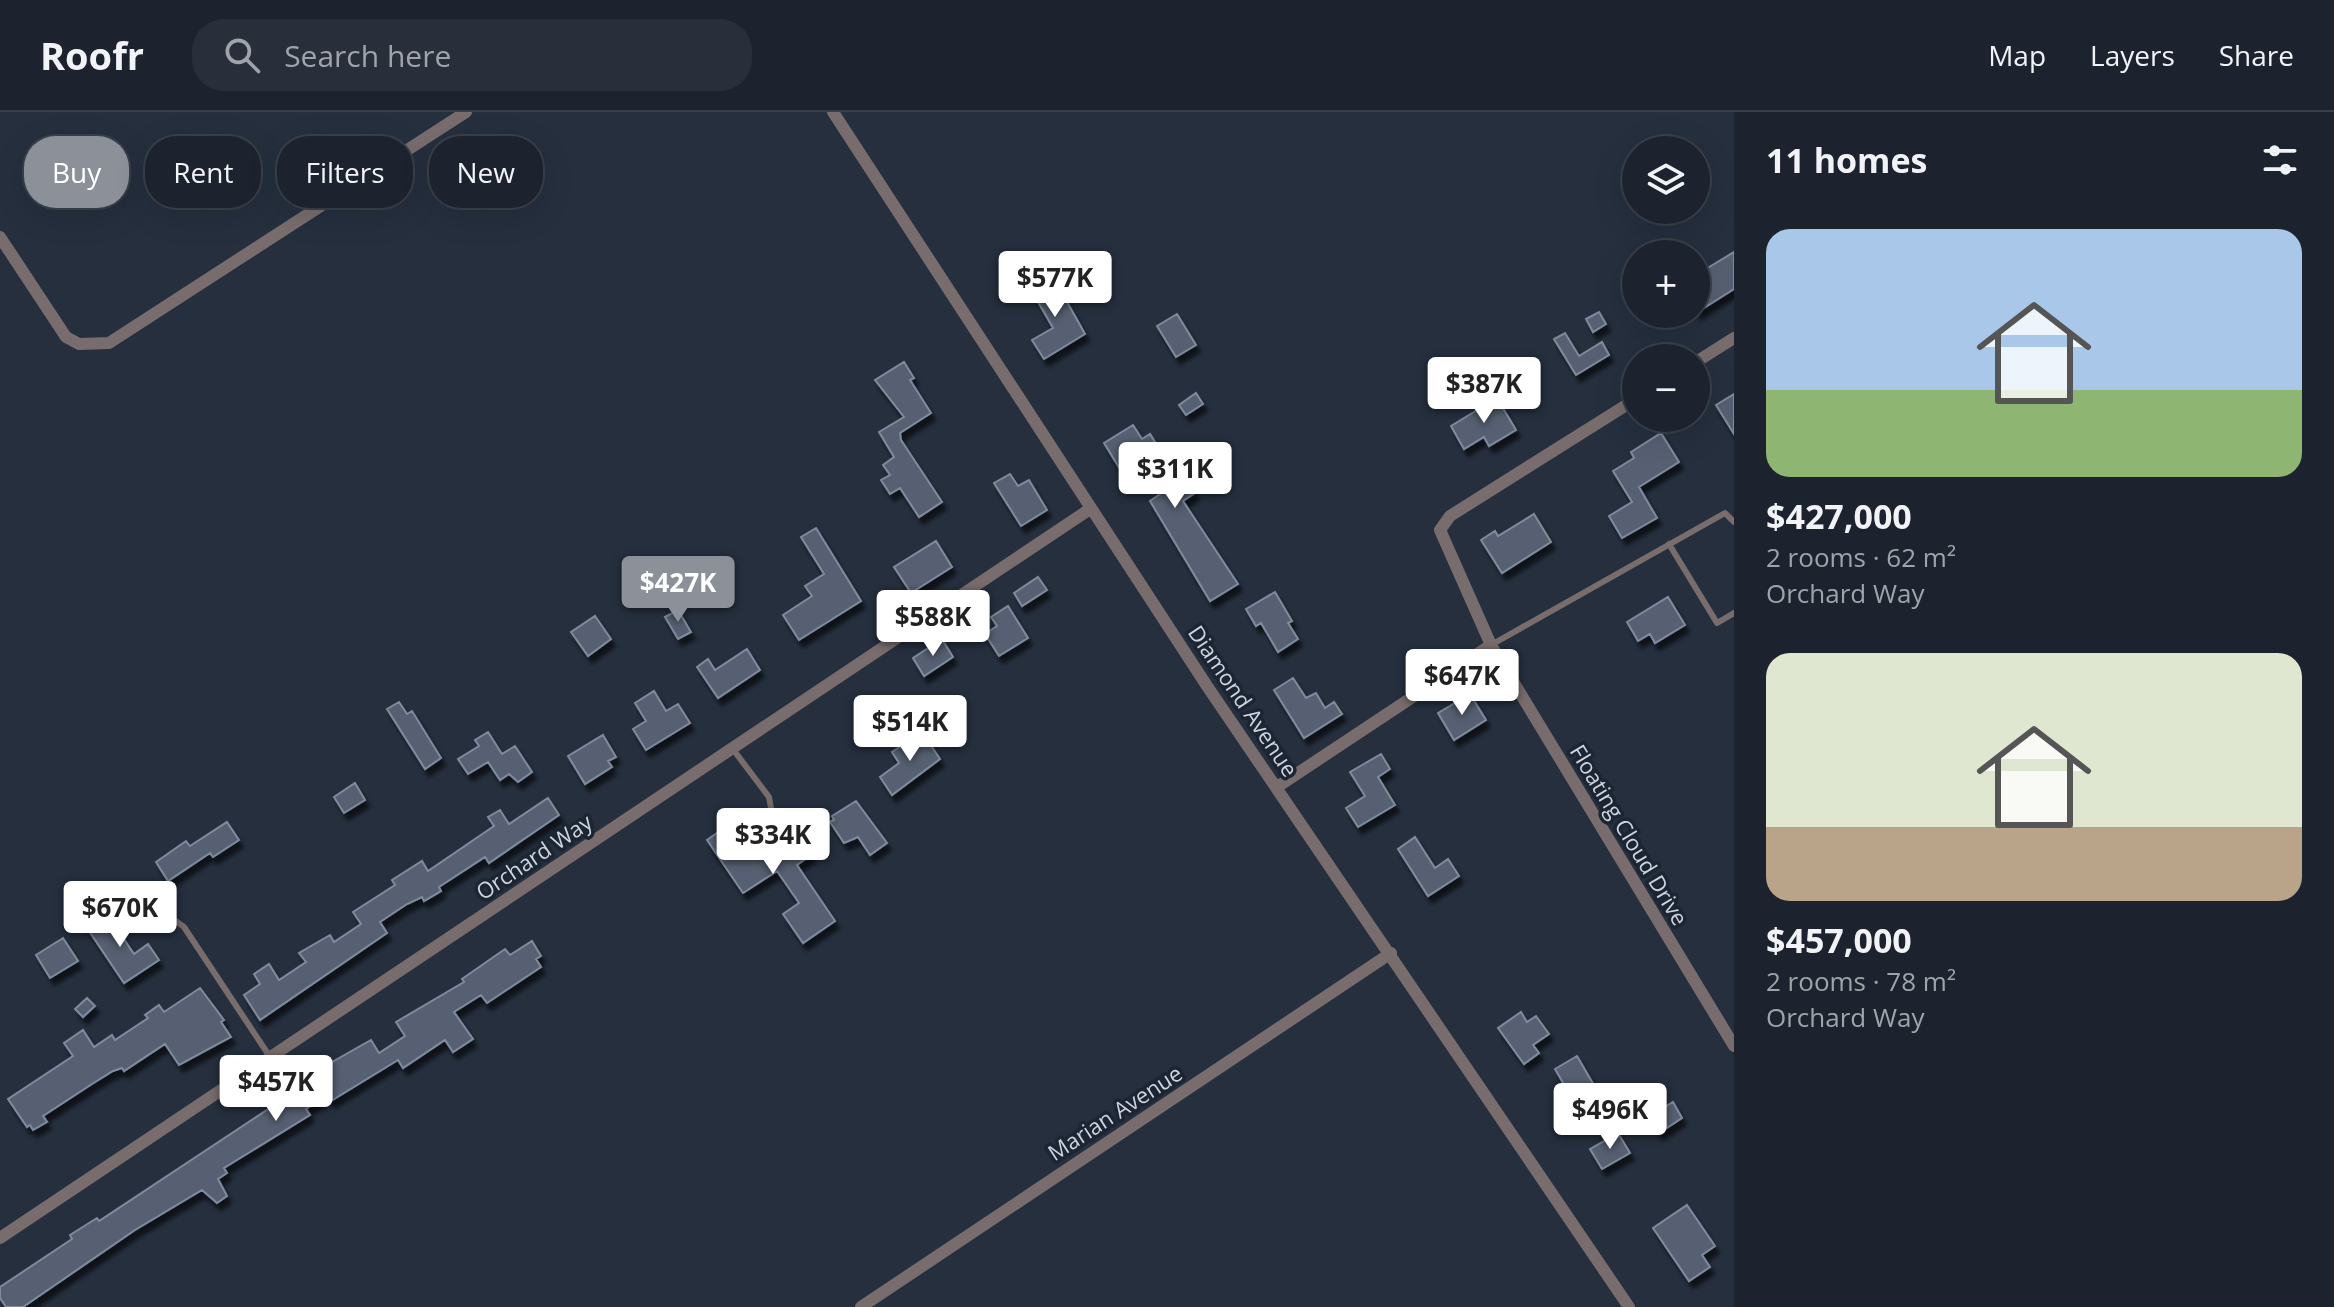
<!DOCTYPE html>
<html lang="en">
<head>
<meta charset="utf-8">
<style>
	:root { --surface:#1c232e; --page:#292f3a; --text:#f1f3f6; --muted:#a0a4aa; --line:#3a404a; --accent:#8c9099 }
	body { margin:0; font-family:"Open Sans",sans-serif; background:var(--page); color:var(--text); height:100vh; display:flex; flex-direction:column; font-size:30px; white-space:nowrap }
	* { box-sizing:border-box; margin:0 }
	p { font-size:26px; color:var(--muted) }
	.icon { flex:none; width:44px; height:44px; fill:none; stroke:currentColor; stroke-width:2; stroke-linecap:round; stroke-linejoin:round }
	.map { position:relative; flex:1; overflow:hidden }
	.panel { display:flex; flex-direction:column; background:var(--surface); width:600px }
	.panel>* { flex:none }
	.top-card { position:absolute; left:24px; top:24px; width:760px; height:72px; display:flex; gap:16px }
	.tools { position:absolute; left:1622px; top:24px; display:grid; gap:16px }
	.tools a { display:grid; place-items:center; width:88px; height:88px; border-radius:50%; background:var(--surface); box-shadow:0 8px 32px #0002,0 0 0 2px var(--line); font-size:40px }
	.price { position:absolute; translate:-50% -68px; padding:0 18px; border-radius:8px; background:#fff; color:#222; font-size:26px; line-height:52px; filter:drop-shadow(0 2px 4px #0008) }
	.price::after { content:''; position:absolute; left:50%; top:48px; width:24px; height:18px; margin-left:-12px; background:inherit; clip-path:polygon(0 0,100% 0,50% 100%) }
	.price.active { background:var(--accent); color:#fff }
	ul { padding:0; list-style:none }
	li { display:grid; align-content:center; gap:16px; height:424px; padding:0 32px }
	li span { display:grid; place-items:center; height:248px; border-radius:24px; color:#555 }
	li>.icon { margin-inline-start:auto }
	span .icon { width:144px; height:144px; fill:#fffc; stroke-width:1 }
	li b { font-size:34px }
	h2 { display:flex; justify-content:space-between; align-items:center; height:96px; padding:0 32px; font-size:34px }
	.chip { padding:0 28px; border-radius:32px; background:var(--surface); box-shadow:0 8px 32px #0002,0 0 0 2px var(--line); font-size:28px; line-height:72px }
	.chip.active { background:var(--accent); color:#fff }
	header { display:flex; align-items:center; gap:48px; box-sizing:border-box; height:112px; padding:0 40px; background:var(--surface); border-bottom:2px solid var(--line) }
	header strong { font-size:38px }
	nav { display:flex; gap:44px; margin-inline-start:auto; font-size:28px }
	.search { width:560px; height:72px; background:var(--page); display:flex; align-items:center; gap:20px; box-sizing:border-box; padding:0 28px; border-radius:32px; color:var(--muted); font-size:30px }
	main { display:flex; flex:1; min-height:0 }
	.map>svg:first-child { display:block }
	.building { fill:#566172; stroke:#7f8b9d; stroke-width:2; filter:url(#shadow) }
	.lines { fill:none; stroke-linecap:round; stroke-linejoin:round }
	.service { stroke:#786d6c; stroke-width:6 }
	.minor { stroke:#786d6c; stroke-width:12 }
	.labels { text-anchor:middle; stroke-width:7; stroke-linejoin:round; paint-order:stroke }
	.street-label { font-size:22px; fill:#ced4de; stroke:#1b2533 }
</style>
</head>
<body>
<header>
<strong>Roofr</strong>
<div class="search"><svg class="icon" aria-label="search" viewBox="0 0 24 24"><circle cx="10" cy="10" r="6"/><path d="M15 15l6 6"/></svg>Search here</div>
<nav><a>Map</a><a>Layers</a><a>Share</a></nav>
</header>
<main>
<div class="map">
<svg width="1734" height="1195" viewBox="0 0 1734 1195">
	<defs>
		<filter id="shadow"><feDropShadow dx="4" dy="7" stdDeviation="2" flood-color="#0009"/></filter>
	</defs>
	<rect width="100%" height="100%" fill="#252f3e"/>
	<path class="building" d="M1734,140V177L1696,201V163Z
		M1052,163L1085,222L1044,247L1032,228L1053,216L1030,176Z
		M1599,200L1606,212L1593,220L1586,207Z
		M1177,202L1196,233L1176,245L1157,214Z
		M1565,221L1579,244L1602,230L1609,243L1576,263L1554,227Z
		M904,250L914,266L910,268L931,301L900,321L901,328L942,390L919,405L900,376L890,382L881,368L890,363L883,353L894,345L879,320L904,305L875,268Z
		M1196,281L1203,292L1186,303L1179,293Z
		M1734,282V322L1716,293Z
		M1497,286L1516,318L1489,334L1484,325L1464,337L1451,314Z
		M1133,313L1142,327L1150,322L1167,349L1172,346L1195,381L1183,389L1238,472L1210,489L1150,389L1163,380L1140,344L1120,357L1104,331Z
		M1661,321L1679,350L1639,375L1657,406L1622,426L1609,404L1632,390L1613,359L1634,346L1631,340Z
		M1010,362L1018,374L1029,368L1047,398L1021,414L994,371Z
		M1534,402L1551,430L1502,461L1481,428L1495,419L1498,424Z
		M816,416L861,489L799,528L783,503L812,484L805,474L824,462L801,425Z
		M936,429L952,455L911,481L894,455Z
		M1038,465L1047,478L1022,494L1014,481Z
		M1275,480L1292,509L1288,511L1298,527L1278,540L1261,511L1256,514L1246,497Z
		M1668,485L1685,513L1655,531L1650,522L1638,529L1627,510Z
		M1008,494L1028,526L999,544L985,522L997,514L991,505Z
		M678,498L691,520L678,527L665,505Z
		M595,504L611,527L588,544L571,520Z
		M942,527L953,545L924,564L913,546Z
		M747,537L760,558L718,586L697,555L708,547L715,558Z
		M1293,566L1306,586L1316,581L1325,596L1334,590L1342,602L1304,626L1274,578Z
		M654,579L666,599L678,592L690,611L646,638L633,617L646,609L635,591Z
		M1470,582L1486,608L1454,628L1438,601Z
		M399,590L407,602L412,599L441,646L425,657L387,597Z
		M488,620L502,642L515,634L532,660L518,670L509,662L500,668L488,650L468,662L458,647L479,634L475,628Z
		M922,620L940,647L892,683L880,665L899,651L892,640Z
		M603,623L616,645L608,649L612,655L585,672L568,644Z
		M1381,642L1390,657L1378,665L1395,693L1358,715L1346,696L1365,684L1350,660Z
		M355,671L365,688L344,701L334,685Z
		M548,686L559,703L489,751L485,745L439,775L441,779L424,789L422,785L407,792L380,810L387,821L260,908L244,883L260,872L254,862L269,852L279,868L306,850L299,841L330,823L334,830L361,812L353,800L395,773L392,768L422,749L428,759L494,714L488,705L500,698L509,712Z
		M856,689L887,731L870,743L858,725L844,731L830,710L834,708L832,704Z
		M737,707L767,751L801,727L811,743L797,753L835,809L803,831L783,802L799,791L777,759L743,781L707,728Z
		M227,710L239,728L213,745L210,741L168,769L156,750L186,729L190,734Z
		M1415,725L1435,756L1448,747L1459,764L1428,784L1398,737Z
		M106,800L134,842L148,832L159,848L124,871L85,813Z
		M63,826L78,849L50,866L36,843Z
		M532,829L541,844L536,847L541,855L487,891L481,883L454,900L473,927L453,940L445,928L403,956L398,948L331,989L327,983L306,997L310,1003L224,1056L227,1061L218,1067L227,1084L217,1091L202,1078L135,1118L23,1195H6L0,1186V1175L72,1127L70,1123L97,1106L99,1109L303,974L301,971L332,950L371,928L379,941L405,924L396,910L464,870L462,867L505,837L510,843Z
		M200,876L224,908L221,910L231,925L179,953L165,932L124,959L122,956L113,959L92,972L43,1004L47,1010L33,1018L30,1013L27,1015L8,987L73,944L64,931L83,918L94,935L112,923L115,928L148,906L145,903L159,893L164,900Z
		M87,886L95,894L83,905L75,897Z
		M1521,900L1527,910L1536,904L1549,922L1533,933L1539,941L1524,952L1498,916Z
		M1577,944L1606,994L1584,1007L1555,957Z
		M1673,990L1682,1006L1659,1021L1649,1005Z
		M1618,1021L1630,1041L1602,1057L1590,1037Z
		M1687,1093L1715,1134L1702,1143L1710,1155L1689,1169L1653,1116Z"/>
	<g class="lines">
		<path class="service" d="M1669,432L1717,511L1734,501
			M1491,533L1725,401L1734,410
			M732,636L769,685L778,735
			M130,816C153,802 161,796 184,815L270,945"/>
		<path class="minor" d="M833,0L1207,574L1629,1195
			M0,125L66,225L79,232L109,231L466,0
			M1696,250L1734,226
			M1636,287L1450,404L1440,418L1491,533L1734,934
			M1277,675L1491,533
			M0,1126L1090,397
			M861,1195L1391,841"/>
	</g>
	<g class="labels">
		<g class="street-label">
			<text transform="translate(1243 589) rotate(56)" y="8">Diamond Avenue</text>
			<text transform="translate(1629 723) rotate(59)" y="8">Floating Cloud Drive</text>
			<text transform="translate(534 745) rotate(-34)" y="8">Orchard Way</text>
			<text transform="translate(1115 1001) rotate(-33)" y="8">Marian Avenue</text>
		</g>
	</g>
</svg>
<div class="tools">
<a><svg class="icon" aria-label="layers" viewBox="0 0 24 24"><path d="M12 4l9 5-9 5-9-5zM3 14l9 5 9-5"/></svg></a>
<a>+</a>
<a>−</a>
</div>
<b class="price" style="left:1055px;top:207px">$577K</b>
<b class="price" style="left:1484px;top:313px">$387K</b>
<b class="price" style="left:1175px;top:398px">$311K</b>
<b class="price active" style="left:678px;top:512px">$427K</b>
<b class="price" style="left:933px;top:546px">$588K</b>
<b class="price" style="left:1462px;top:605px">$647K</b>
<b class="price" style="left:910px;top:651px">$514K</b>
<b class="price" style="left:773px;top:764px">$334K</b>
<b class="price" style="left:120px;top:837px">$670K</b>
<b class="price" style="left:276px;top:1011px">$457K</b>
<b class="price" style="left:1610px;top:1039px">$496K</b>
<div class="top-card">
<a class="chip active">Buy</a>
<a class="chip">Rent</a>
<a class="chip">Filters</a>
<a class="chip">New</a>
</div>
</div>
<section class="panel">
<h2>11 homes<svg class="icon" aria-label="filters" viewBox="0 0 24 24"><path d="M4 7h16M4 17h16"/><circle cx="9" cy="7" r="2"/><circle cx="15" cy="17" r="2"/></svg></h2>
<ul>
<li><span style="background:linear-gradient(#a9c7e8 65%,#8fb573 0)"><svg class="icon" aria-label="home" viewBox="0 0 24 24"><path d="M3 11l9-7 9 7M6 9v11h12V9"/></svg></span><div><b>$427,000</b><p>2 rooms · 62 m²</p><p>Orchard Way</p></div></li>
<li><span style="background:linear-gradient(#dfe7d0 70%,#b9a48a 0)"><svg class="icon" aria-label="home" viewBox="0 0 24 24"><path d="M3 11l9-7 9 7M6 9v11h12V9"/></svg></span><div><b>$457,000</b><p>2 rooms · 78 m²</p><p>Orchard Way</p></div></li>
</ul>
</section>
</main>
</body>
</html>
